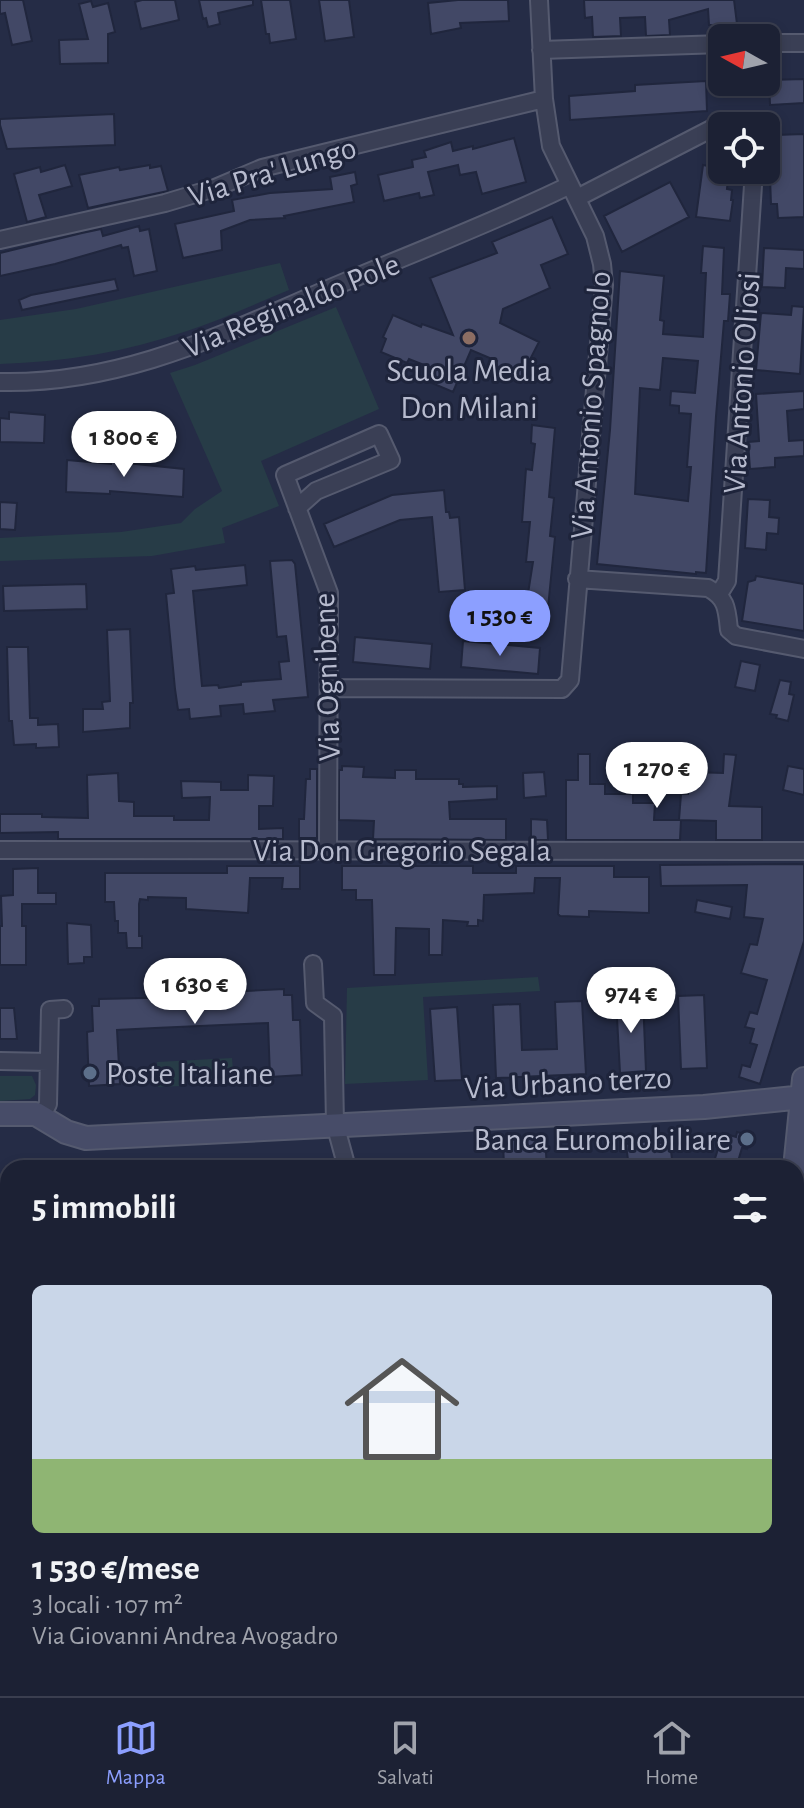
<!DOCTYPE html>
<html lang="it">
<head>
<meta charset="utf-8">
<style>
	:root { --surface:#1c2134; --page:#25293c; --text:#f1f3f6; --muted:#a0a3ac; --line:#3a3e4f; --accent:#8c9fff }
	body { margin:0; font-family:"Alegreya Sans",sans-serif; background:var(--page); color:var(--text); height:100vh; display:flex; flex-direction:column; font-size:30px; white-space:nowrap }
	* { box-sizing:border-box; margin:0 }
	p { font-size:26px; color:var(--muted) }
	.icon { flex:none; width:44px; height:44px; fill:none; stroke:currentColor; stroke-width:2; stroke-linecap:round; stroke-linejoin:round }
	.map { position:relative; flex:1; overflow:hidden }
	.sheet { position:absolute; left:0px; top:1160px; width:804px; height:536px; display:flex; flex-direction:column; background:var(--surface); border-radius:24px 24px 0 0; box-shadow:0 4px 12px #0003,0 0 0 2px var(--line) }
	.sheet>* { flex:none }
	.needle { width:52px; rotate:278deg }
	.fabs { position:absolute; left:708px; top:24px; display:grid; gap:16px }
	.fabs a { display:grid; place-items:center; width:72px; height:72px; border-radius:12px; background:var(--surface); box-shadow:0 4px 12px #0003,0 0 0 2px var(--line); font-size:40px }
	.price { position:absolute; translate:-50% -68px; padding:0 18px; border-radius:28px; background:#fff; color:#222; font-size:26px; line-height:52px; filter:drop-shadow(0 2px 4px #0008) }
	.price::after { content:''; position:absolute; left:50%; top:48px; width:24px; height:18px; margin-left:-12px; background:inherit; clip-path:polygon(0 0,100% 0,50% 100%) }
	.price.current { background:var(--accent); color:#111 }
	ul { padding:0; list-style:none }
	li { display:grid; align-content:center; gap:16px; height:424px; padding:0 32px }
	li+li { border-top:2px solid var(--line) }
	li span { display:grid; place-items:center; height:248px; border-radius:12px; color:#555 }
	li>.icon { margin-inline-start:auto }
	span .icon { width:144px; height:144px; fill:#fffc; stroke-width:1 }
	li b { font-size:34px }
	h2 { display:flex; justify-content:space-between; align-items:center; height:96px; padding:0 32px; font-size:34px }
	.menu { display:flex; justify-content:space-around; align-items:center; height:112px; border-top:2px solid var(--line); background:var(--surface); font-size:22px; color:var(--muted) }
	.menu a { display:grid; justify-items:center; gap:4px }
	.menu .current { color:var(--accent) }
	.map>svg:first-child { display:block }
	.green { fill:#273c47 }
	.building { fill:#424866; stroke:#20263d; stroke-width:2; fill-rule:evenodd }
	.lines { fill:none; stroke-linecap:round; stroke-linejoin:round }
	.street-casing { stroke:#555a6f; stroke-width:20 }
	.secondary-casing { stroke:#555a6f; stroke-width:26 }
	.street { stroke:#3a3f55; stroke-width:16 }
	.secondary { stroke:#474c68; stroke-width:22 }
	.education-dot { fill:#8d6e63; stroke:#1e243b; stroke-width:3 }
	.service-dot { fill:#5c6f8a; stroke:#1e243b; stroke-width:3 }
	.labels { text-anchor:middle; stroke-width:6; stroke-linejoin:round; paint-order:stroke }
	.street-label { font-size:32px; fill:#b7bbce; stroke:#1e243b }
	.poi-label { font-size:32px; fill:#b7bbce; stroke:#1e243b }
</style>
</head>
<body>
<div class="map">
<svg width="804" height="1696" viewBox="0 0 804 1696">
	<rect width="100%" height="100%" fill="#252c46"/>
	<path class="green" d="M280,263L289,290C255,304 221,320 187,331C126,352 64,362 0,364V320L76,309Z
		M336,307L379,409L261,461L279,506L222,528L225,543L152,556L0,561V538L121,532L181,523L195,509L222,491L170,373L195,365Z
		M538,977L540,991L423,997L428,1080L345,1084L347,988Z
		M232,1058L234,1083L212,1084L209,1076L198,1069L185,1072L180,1086L158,1087L157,1062Z
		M0,1076H32L36,1085L35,1095L30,1099L0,1101Z
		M804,1424V1515L796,1509V1425Z"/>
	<path class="building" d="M0,0H23L32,41L12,45L5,13L0,14Z
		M142,0H175L179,20L141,29L135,2Z
		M199,0H253V5L218,13L220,24L208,27L206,18L203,19Z
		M261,0H290L296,39L270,43L269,34H266Z
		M319,0H349L354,37L325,41Z
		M458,0H508L509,21L460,23L461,28L431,34L428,3Z
		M584,0H734L737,24L747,23L748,35L729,36L717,33V25H709L708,9L669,20L670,35L646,36L645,17L620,18L621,36L593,37L592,17L585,18Z
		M91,1L93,7L108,3L115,32L108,34V63L60,64L59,40L88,39L79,4Z
		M804,79V103L770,105L769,80Z
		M706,81L707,111L570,120L569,96L635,91V85Z
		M114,114L115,145L7,149L0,125V119Z
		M804,134V217L778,218L777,204H771L770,178H777L775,135Z
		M514,138L526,182L482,194L476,172L460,175L458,165L428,172L434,195L420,198L419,193L384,201L378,175L413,167L412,160L426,157L424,151L451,142L453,151L473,146V149Z
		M65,165L72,186L39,195L46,217L27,222L14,174L40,167L41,172Z
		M150,165V168L161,166L168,191L88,208L79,175L119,167L120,170Z
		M703,165L729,170L727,189L732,190L731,200H733L730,221L696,217Z
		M355,172L357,184L351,186L354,202L284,216L285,218L250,220L221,231L222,250L183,258L175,224L234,211L232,200L270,193L332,189L330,177Z
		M670,182L689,217L622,252L604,216Z
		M552,217L568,254L541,265L550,288L503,309L500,323L539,342L521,377L495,366L497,361L471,350L453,392L427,381L432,368L409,359L407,363L381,352L386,339L383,337L393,315L421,327L422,324L453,335L430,278L497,253L492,242Z
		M139,226L140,231L149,229L157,271L134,276L128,247L122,248L121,245L55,264L0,276V253L82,233L101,229L103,236Z
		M703,246L724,248L722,294H730L728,321H724L716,416L706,573L696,572V574L597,564L610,430L620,271L664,276L660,320L664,321L663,334L703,337L706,273H701ZM663,358L698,361L695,393L671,391L670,405L679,406V413L691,414L687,467H691L688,501L635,494L640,388L660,390Z
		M764,248L804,250V269L786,268L785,288L762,287Z
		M115,279L118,290L22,310L19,300L31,295Z
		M792,306L804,307L800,374L756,370L761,313L791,315Z
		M804,391V409L787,411L789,441L804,440V456L775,458V467L750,469L748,442L759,441L756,394Z
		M9,412L45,415L44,443L0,442V418L9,419Z
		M532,425L555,428L549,497L554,498L550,536L555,537L548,608L526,606L533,562H526L530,522H522L526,469L532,470L535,444L531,443Z
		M67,460L111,464V460L127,461V463L184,469L183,497L110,491V494L66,492Z
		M444,490L446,512H449L450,518L459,517L465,590L439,592L432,517L400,520L334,547L324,524L392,495Z
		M748,499L770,500L769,517L779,518L778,534L767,533L766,550L745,548Z
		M0,502L17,503L15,530L0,529Z
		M292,560L295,564L308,697L273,700L275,711L244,714L243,704L220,706L221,716L190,719L189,709L178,710L175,689L166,594L174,593L171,569L195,566L196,570L245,565L247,585L193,591L202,686L218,685L219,688L241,685V682L281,679L279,662L289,661L286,636L277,637L270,561Z
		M756,576L804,584V631L742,621L748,582L755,580Z
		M86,584L87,609L4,611L3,586Z
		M130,629L133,703H130V728L83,732V709H103L102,702L110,701L107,630Z
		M355,637L432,644L430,669L353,662Z
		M463,641L540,648L538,674L461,667Z
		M7,647H28L30,718H38V725L58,724L59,747L36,748V744L14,745L12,721H9Z
		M741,661L760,665L755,691L735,687Z
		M780,680L791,682L789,694L794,695L788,721L776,718L777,715L770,714Z
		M578,754H590V784H605V794H633V803H655L654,820H679L681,794H688L691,772L723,773L724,754L736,755L729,806L762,807V840H716V821L681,820L680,840H566V780H578Z
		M342,766L364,767L363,777L395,778V770H416V779H459V784H463V787L497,786V799L449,802L450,819H506V840L373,839L374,821L339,820V770H342Z
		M788,766L804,769V795L783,790Z
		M310,769H317V838H299V819H304L306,779H310Z
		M544,772L546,796L524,798L523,773Z
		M118,773L119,801L134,802V816H174V820H209L210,797L182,798L181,781L221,782V790H248V775L274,776L273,806H259V829L283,828V839H58V832L0,833V814H42V817L88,818L87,775Z
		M531,819L547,820L548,840H531Z
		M804,864V941L760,1084L739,1077L742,1065L750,1067L757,1045L750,1043L754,1029L745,1027L750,1012L757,1014L767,980L741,973L750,944L757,945L763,919L744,917L747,885L661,886L660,865Z
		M227,866H300V889H282L283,878H250L248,913L186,909V898L148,897V900L140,899L139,904V936H142V948H127L126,933H118V921H115L114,902H105V873H227Z
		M342,866H473V873H516V866H614V877H649V913L589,911V917L560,916L558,914L560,878H535L534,893L484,895L483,921L478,920V926H467L468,922L443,920L442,955H429V929L396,928L395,975H374L372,900H356V890H342Z
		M38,868V893H56V904H22V926H26V965H0V926H2L1,896L13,895V869Z
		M697,900L732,907L730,919L695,912Z
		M67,923L91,925L92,957H84V963L68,964Z
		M284,989V995H292L293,1020H300L302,1075L270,1077L268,1023L155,1028L117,1030L120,1084L89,1086L87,1032L93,1031L92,1006H99V999L189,997V994Z
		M704,995L707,1068L681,1069L678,996Z
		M643,998L646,1071L620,1073L616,999Z
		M582,1001L586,1074L496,1078L493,1005L520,1004L522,1050L557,1049L555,1002Z
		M457,1007L462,1080L435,1081L430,1009Z
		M0,1008H14L17,1039H0Z
		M737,1132L751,1136L747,1149L742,1148L736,1168H712L723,1133L736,1137Z
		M545,1138L547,1168H504L503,1140Z
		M650,1141V1144L670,1142L673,1168H629L626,1144Z"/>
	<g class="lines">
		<g class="street-casing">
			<path id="street" d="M766,43H804
				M541,50L722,44
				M577,198L713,128L722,126
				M0,240L165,203L215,188L262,168L544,99
				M0,382C130,385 236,327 352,279C425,248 499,220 570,185
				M297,508L316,491L391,460L379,434L285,475L329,593L328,850
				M577,579L708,588C727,598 727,610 729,630L736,636L804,649
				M719,594L727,581L754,170
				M330,688L562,689L570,680L604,285L602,264L595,236L551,146L544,99L539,0
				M0,850L804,851
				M313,964L315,1003L333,1016L335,1124L347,1168
				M0,1061L49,1062
				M42,1116L48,1104L50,1010L64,1009
				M796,1222L804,1221
				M796,1279L804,1283
				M0,1378L8,1377
				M796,1526L804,1525
				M419,1688V1696
				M569,1696L573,1688"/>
		</g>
		<g class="secondary-casing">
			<path id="secondary" d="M0,1114H36L66,1132L86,1138L704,1107L804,1097
				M795,1168L804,1079
				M777,1696V1688"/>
		</g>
		<use href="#street" class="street"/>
		<use href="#secondary" class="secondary"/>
	</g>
	<circle class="education-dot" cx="469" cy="338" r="8"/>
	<g class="service-dot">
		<circle cx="90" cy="1073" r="8"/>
		<circle cx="747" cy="1139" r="8"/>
	</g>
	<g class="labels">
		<g class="street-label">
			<text transform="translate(272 171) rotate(-17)" y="11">Via Pra' Lungo</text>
			<text transform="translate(291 305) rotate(-22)" y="11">Via Reginaldo Pole</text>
			<text transform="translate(741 383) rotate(-86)" y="11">Via Antonio Oliosi</text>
			<text transform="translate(590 405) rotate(-86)" y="11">Via Antonio Spagnolo</text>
			<text transform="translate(326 677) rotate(-92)" y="11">Via Ognibene</text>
			<text x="402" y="861">Via Don Gregorio Segala</text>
			<text transform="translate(568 1082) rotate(-3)" y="11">Via Urbano terzo</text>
		</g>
		<g class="poi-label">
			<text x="469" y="381">Scuola Media<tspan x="469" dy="37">Don Milani</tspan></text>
			<text x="106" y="1084" text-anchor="start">Poste Italiane</text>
			<text x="731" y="1150" text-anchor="end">Banca Euromobiliare</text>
		</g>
	</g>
</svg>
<div class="fabs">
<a><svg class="needle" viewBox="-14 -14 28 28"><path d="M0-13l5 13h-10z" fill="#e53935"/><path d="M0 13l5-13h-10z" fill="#a0a3ac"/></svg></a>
<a><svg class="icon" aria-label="locate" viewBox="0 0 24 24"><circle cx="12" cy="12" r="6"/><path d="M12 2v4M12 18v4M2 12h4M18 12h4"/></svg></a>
</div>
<b class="price" style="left:124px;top:479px">1 800 €</b>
<b class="price current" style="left:500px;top:658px">1 530 €</b>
<b class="price" style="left:657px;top:810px">1 270 €</b>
<b class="price" style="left:195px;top:1026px">1 630 €</b>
<b class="price" style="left:631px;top:1035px">974 €</b>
<section class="sheet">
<h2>5 immobili<svg class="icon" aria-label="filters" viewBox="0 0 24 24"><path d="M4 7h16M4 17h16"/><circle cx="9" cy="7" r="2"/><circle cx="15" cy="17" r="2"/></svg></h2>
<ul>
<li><span style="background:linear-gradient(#c9d6e8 70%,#8fb573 0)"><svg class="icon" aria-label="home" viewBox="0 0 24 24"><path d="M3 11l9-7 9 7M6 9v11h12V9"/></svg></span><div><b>1 530 €/mese</b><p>3 locali · 107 m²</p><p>Via Giovanni Andrea Avogadro</p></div></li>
</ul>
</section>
</div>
<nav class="menu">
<a class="current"><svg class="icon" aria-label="map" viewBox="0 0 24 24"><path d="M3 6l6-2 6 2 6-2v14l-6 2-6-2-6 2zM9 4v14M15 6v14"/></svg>Mappa</a>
<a><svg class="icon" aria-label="saved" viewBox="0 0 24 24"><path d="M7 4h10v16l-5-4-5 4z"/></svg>Salvati</a>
<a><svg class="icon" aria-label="home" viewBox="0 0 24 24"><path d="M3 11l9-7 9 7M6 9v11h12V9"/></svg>Home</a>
</nav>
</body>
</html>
